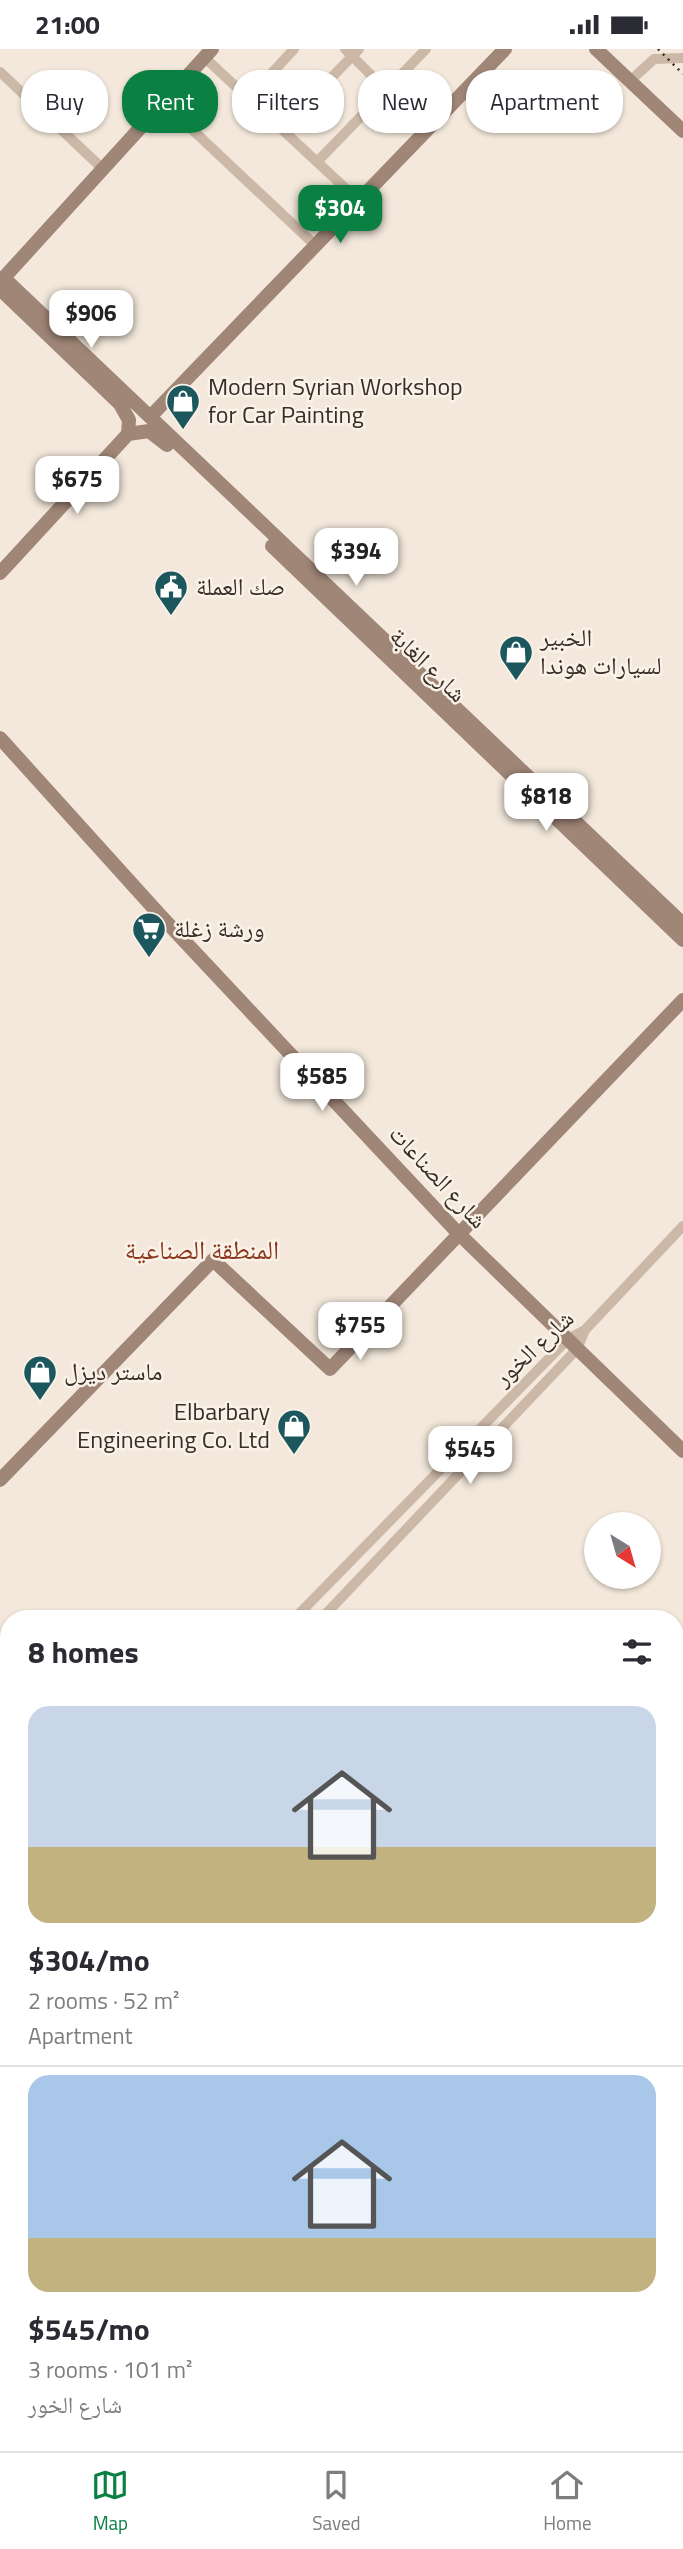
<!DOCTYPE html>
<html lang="en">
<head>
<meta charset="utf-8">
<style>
	:root { --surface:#fff; --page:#f2f2f3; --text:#2b2b33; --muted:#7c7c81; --line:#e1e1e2; --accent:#0b8043 }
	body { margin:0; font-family:"Titillium Web","Noto Naskh Arabic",sans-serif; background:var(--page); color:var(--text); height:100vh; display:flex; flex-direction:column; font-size:26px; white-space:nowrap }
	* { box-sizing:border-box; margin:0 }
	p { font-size:23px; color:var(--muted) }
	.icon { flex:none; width:38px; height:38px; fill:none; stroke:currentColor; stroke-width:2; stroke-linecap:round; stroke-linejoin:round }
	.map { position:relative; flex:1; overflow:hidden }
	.drawer { position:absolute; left:0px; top:1561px; width:684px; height:842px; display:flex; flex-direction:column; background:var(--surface); border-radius:28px 28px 0 0; box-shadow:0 2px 5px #0004 }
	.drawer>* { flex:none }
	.hud { position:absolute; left:21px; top:21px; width:642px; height:63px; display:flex; gap:14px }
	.needle { width:46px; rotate:143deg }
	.tools { position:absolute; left:584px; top:1463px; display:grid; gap:14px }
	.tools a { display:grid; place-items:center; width:77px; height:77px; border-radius:50%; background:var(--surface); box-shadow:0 2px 5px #0004; font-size:35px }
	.price { position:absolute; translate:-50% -60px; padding:0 16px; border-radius:14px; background:#fff; color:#222; font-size:23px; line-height:46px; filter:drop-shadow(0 2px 4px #0008) }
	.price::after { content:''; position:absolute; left:50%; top:42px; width:21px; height:16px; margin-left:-10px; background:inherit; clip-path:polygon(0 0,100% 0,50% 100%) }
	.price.active { background:var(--accent); color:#fff }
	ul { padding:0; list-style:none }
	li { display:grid; align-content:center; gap:14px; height:371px; padding:0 28px }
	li+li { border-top:2px solid var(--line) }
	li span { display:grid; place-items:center; height:217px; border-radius:21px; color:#555 }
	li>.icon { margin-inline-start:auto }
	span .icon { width:126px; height:126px; fill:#fffc; stroke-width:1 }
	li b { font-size:30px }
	h2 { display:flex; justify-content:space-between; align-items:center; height:84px; padding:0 28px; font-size:30px }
	.pill { padding:0 24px; border-radius:28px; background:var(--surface); box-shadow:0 2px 5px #0004; font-size:24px; line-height:63px }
	.pill.active { background:var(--accent); color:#fff }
	.status { display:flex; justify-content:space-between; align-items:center; height:49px; padding:0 35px; background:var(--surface); direction:ltr }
	.status svg { height:19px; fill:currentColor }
	.tab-bar { display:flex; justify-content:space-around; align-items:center; height:98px; border-top:2px solid var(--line); background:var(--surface); font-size:19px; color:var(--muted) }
	.tab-bar a { display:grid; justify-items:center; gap:4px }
	.tab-bar .active { color:var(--accent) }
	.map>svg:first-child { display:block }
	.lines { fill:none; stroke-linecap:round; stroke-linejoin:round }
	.street { stroke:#ccb8a6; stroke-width:10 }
	.secondary { stroke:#a08677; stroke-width:14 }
	.primary { stroke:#7b6458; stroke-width:16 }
	.rail { stroke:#382d27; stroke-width:2.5; stroke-dasharray:2 5; stroke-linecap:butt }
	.labels { text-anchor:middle; stroke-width:5; stroke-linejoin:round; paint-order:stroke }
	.poi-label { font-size:24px; fill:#382d27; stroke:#faf2e8; text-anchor:start }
	.street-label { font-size:24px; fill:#382d27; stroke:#faf2e8 }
	.neighbourhood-label { font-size:26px; fill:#8b371c; stroke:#faf2e8 }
</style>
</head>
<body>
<div class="status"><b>21:00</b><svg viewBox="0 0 49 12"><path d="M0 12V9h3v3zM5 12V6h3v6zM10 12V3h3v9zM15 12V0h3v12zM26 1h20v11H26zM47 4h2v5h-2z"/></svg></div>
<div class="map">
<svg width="683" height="2402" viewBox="0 0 683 2402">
	<rect width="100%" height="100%" fill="#f3e8db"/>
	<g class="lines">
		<path class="street" d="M345,0L426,81
			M204,8L358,151
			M0,23L104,121
			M630,32L654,10L683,9
			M248,50L294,0
			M164,54L315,196
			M282,80L359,0
			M317,113L426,0
			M294,1570L568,1290L585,1281L683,1177
			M321,1570L577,1300L585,1281
			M0,1873L9,1864
			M0,1902L9,1893"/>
		<path class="secondary" d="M596,0L683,82
			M4,229L683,875
			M0,233L212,0
			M0,240L120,355L129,371L128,385
			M150,368L505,0
			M128,385L149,382L167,396
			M272,497L683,891
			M0,524L128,385
			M0,689L159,865L458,1184L683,1402
			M0,1431L213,1211L330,1320L683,951
			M676,1634L683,1627
			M676,1946L683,1933
			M0,2340L9,2331
			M409,2402L414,2394"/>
		<path class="primary" d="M0,2370L9,2378
			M37,2394L45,2402"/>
		<path class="rail" d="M658,0L683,25
			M676,2212L683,2199
			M565,2402L570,2394"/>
	</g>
	<defs>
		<g id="shop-pin" transform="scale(1.75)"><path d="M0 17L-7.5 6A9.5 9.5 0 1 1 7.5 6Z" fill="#1b575c" stroke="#faf2e8"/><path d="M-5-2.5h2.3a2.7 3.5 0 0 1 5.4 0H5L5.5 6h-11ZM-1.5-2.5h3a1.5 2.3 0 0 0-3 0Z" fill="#fff"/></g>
		<g id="civic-pin" transform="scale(1.75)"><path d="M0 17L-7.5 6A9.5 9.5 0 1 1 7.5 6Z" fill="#1b575c" stroke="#faf2e8"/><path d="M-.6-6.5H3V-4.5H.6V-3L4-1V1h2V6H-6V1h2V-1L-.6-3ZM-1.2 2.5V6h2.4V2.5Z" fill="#fff"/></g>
		<g id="supermarket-pin" transform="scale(1.75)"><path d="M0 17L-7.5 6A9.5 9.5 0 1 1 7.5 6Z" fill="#1b575c" stroke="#faf2e8"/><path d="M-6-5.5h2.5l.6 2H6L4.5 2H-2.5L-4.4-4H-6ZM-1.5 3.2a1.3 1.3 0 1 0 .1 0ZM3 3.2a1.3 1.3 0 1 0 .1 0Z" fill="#fff"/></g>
	</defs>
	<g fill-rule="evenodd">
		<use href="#shop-pin" x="183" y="352"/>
		<use href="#civic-pin" x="171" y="538"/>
		<use href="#shop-pin" x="516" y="603"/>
		<use href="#supermarket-pin" x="149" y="880"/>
		<use href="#shop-pin" x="40" y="1323"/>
		<use href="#shop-pin" x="294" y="1377"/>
	</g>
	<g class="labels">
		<g class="poi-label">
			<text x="208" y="346">Modern Syrian Workshop<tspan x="208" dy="28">for Car Painting</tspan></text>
			<text x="196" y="546">صك العملة</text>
			<text x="540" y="597">الخبير<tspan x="540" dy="28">لسيارات هوندا</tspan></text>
			<text x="174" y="888">ورشة زغلة</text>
			<text x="64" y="1331">ماستر ديزل</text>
			<text x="270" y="1371" text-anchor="end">Elbarbary<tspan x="270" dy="28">Engineering Co. Ltd</tspan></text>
		</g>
		<g class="street-label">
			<text transform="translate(428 616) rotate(44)" y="8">شارع الغابة</text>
			<text transform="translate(438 1128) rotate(47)" y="8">شارع الصناعات</text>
			<text transform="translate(534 1299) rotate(-43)" y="8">شارع الخور</text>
		</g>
		<g class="neighbourhood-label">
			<text x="202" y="1210">المنطقة الصناعية</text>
		</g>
	</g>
</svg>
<div class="tools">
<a><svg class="needle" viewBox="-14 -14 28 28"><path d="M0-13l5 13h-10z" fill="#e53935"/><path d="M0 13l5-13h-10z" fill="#7c7c81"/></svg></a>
</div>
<b class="price active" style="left:340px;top:196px">$304</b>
<b class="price" style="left:91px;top:301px">$906</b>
<b class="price" style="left:77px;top:467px">$675</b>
<b class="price" style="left:356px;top:539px">$394</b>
<b class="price" style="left:546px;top:784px">$818</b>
<b class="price" style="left:322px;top:1064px">$585</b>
<b class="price" style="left:360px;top:1313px">$755</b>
<b class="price" style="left:470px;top:1437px">$545</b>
<div class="hud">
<a class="pill">Buy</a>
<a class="pill active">Rent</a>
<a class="pill">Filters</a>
<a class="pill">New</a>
<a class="pill">Apartment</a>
</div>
<section class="drawer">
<h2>8 homes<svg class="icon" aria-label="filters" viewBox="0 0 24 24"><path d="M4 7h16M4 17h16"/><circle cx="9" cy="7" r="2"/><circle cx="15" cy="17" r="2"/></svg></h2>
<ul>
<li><span style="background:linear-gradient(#c9d6e8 65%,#c2b280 0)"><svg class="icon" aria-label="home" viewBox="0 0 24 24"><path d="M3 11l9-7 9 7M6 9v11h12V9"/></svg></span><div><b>$304/mo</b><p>2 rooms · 52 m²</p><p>Apartment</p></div></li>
<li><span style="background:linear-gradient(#a9c7e8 75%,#c2b280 0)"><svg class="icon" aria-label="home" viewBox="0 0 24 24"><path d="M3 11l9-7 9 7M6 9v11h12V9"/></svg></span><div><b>$545/mo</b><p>3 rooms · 101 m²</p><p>شارع الخور</p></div></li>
</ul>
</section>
</div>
<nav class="tab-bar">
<a class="active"><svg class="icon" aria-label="map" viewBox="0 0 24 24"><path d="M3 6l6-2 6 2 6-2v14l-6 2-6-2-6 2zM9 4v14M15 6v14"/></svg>Map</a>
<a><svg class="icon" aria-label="saved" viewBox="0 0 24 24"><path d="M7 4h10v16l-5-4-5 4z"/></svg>Saved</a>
<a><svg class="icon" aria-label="home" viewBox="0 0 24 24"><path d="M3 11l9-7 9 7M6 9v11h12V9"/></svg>Home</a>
</nav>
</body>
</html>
